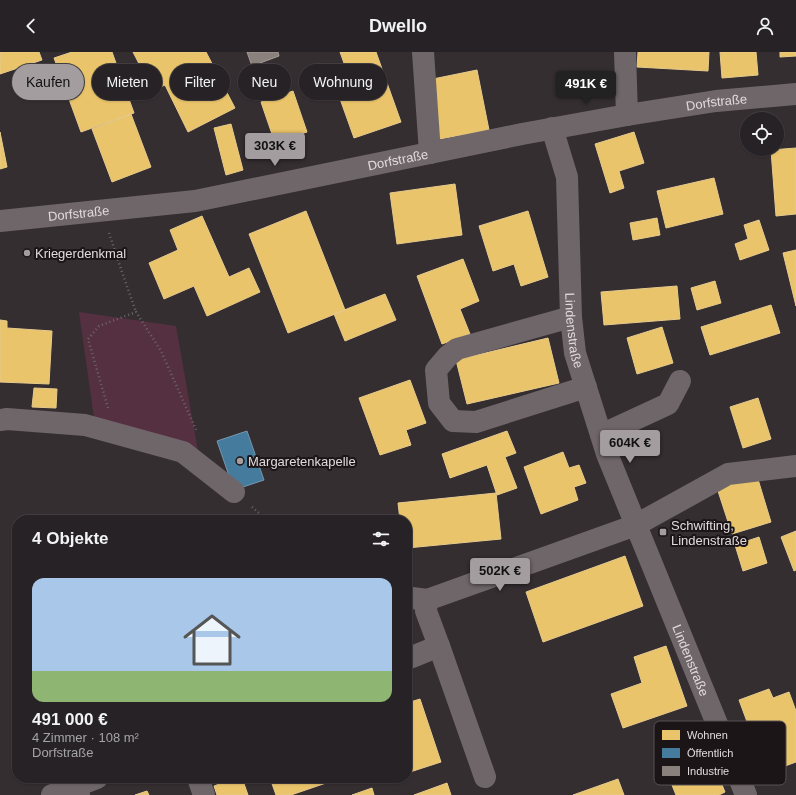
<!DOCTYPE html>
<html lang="de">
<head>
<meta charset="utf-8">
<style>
	:root { --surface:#272225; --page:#332f32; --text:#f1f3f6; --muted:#a4a4a7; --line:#433f42; --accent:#a49da0 }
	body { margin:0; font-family:Helvetica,sans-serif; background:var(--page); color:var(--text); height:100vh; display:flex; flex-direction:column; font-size:15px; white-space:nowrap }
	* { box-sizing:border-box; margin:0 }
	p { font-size:13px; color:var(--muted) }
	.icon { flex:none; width:22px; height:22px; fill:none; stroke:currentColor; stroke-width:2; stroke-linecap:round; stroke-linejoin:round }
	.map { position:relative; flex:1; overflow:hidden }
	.panel { position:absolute; left:12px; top:463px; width:400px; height:268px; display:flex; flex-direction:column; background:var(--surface); border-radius:16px; box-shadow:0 1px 3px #0004,0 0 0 1px var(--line) }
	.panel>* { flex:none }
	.top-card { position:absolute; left:12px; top:12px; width:400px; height:36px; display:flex; gap:8px }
	.controls { position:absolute; left:740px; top:60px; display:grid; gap:8px }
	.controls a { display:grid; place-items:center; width:44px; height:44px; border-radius:50%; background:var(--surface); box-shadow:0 1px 3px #0004,0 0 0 1px var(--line); font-size:20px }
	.price { position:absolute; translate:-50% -34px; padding:0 9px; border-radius:4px; background:var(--accent); color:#111; font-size:13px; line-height:26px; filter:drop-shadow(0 1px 2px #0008) }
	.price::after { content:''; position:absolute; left:50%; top:24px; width:12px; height:9px; margin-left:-6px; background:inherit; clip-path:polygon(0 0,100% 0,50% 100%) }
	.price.on { background:#222; color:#fff }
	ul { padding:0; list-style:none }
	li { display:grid; align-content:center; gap:8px; height:212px; padding:0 20px }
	li span { display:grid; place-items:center; height:124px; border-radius:12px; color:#555 }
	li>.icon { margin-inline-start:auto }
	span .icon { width:72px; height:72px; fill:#fffc; stroke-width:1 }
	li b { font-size:17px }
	h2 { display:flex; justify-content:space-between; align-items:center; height:48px; padding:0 20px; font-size:17px }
	.pill { padding:0 14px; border-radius:18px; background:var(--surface); box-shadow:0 1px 3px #0004,0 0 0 1px var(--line); font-size:14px; line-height:36px }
	.pill.on { background:var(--accent); color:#111 }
	header { display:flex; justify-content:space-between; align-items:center; height:52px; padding:0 20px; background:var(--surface); font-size:18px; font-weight:600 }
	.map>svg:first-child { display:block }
	.green { fill:#553041 }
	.homes { fill:#e9c46a; stroke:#e7ca8c }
	.public { fill:#457b9d; stroke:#7497b0 }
	.industry { fill:#8a817c; stroke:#a49b99 }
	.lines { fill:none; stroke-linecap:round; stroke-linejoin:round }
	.path { stroke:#6d6769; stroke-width:2.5; stroke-dasharray:1 3; stroke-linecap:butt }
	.minor { stroke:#6f666a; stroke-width:22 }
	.poi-dot { fill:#a49da0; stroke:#1b1517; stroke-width:1.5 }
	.labels { text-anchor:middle; stroke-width:4; stroke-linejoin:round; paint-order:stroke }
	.street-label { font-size:13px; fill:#e1d9dc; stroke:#1b1517 }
	.poi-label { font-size:13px; fill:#e1d9dc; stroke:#1b1517; text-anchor:start }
	.key { fill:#1b1517; stroke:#565052; stroke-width:1 }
	.key-label { font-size:11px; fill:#e1d9dc }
</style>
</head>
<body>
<header><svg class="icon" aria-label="back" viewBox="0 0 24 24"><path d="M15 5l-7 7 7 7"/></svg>Dwello<svg class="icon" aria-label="person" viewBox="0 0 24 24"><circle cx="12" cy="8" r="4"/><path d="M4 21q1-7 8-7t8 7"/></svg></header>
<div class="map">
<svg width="796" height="743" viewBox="0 0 796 743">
	<rect width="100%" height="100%" fill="#342e31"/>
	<path class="green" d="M79,260L176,274L198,399L95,373Z"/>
	<path class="homes" d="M0,0H39L42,8L0,22Z
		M72,0H112L134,61L81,80L54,6Z
		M133,0H206L235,56L188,80L165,33L153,39Z
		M340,0H376L401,70L354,86L334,30L349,25Z
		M638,0H709L708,19L637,15Z
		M720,0H756L758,23L722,26Z
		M780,0H796V4L780,5Z
		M477,18L489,78L440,87L428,28Z
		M293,39L307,80L275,91L261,50Z
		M131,62L151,115L112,130L92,77Z
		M231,72L243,118L226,123L214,76Z
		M0,80L7,115L0,117Z
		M634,80L644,111L619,119L624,136L610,141L595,92Z
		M796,96V162L776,164L771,98Z
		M714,126L723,162L666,176L657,139Z
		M455,132L462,183L397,192L390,141Z
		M306,159L345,258L288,281L249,182Z
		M528,159L548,225L521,234L514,212L493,219L479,174Z
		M202,164L229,225L249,216L260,240L207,264L194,234L164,247L149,211L178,198L170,178Z
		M657,166L660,183L633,188L630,171Z
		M759,168L769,198L740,208L735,192L748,187L744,173Z
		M796,198V254L783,201Z
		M463,207L479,249L460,257L470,282L442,292L417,224Z
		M715,229L721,251L697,258L691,236Z
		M677,234L680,267L604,273L601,240Z
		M385,242L396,268L345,289L334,262Z
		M771,253L780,281L710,303L701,275Z
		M0,268L7,269V276L52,279L49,332L0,330Z
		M662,275L673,311L637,322L627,286Z
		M548,286L559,331L467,352L456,308Z
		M410,328L426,371L406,378L411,393L380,403L359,346Z
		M34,336L57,337L56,356L32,355Z
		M758,346L771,387L743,396L730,355Z
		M507,379L516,401L505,405L517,436L497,443L487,413L450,426L442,402Z
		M563,400L569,416L579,413L586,431L574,435L578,448L541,462L524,415Z
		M757,424L771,470L732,482L717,436Z
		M496,441L501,487L407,496V468H400L398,451Z
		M796,479V518L794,519L781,485Z
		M759,485L767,511L743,519L735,493Z
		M625,504L643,554L543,590L526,540Z
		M666,594L687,654L623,676L611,642L642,631L634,605Z
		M769,637L773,646L789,640L796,659V710L766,721L739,648Z
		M420,647L441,710L407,721V651Z
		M697,673L725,740L719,743H676L655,691Z
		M235,726H242L248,743H217L214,734Z
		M270,726H328L329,730L291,743H276Z
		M618,727L624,743H573Z
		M447,731L451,743H414Z
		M372,736L374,743H352Z
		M147,739L149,743H135Z"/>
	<path class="public" d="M247,379L264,428L234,438L217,389Z"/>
	<path class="industry" d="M247,0H278L279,4L252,14Z"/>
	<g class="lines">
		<path class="path" d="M109,181L122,220L136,260
			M108,356L88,287L99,274L136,260L161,299L197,380
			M252,455L267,468
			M407,512L409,523"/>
		<g class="minor">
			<path d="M423,0L430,101"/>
			<path d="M625,0L627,63"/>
			<path id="s1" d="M552,76L567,125L571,265L575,301L607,402L746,743"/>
			<path id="s2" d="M0,169L195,149L522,82L627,63L716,49L796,42"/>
			<path d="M571,265L457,297L448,304L436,318L439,351L453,369L476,370L586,335"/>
			<path d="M0,368L7,367L85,373L183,400L234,440"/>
			<path d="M601,383L668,352L680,329"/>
			<path d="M407,546H412L427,548"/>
			<path d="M439,594L485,725"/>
			<path d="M407,607L439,594L426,559L427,548L636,473L728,422L796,414"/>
			<path d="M198,726L204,743"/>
			<path d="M76,734L97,726"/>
			<path d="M52,743L76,734L79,743"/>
		</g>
	</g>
	<g class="poi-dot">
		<circle cx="27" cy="201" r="4"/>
		<circle cx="240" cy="409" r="4"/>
		<rect x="659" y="476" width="8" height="8" rx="2"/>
	</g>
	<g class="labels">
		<g class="street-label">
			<text dy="5" stroke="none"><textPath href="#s2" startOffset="727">Dorfstraße</textPath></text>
			<text dy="5" stroke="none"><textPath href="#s2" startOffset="403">Dorfstraße</textPath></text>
			<text dy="5" stroke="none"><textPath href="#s2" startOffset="79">Dorfstraße</textPath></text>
			<text dy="5" stroke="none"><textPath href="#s1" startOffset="205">Lindenstraße</textPath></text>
			<text dy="5" stroke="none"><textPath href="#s1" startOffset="556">Lindenstraße</textPath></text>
		</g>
		<g class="poi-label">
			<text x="35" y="206">Kriegerdenkmal</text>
			<text x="248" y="414">Margaretenkapelle</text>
			<text x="671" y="478">Schwifting,<tspan x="671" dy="15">Lindenstraße</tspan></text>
		</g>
	</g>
	<rect x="654" y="669" width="132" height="64" rx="6" class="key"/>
	<rect x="662" y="678" width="18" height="10" fill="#e9c46a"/>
	<rect x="662" y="696" width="18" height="10" fill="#457b9d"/>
	<rect x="662" y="714" width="18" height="10" fill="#8a817c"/>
	<g class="key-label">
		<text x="687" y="687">Wohnen</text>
		<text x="687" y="705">Öffentlich</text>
		<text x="687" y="723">Industrie</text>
	</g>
</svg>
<div class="controls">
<a><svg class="icon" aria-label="locate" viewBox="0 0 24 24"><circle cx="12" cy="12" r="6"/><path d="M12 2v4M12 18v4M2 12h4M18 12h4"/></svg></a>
</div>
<b class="price on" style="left:586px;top:53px">491K €</b>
<b class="price" style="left:275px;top:115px">303K €</b>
<b class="price" style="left:630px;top:412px">604K €</b>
<b class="price" style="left:500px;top:540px">502K €</b>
<div class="top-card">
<a class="pill on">Kaufen</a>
<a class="pill">Mieten</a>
<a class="pill">Filter</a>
<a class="pill">Neu</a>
<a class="pill">Wohnung</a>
</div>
<section class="panel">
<h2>4 Objekte<svg class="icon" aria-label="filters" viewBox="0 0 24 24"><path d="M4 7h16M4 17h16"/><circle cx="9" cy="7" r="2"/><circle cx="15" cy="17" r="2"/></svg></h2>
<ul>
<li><span style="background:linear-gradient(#a9c7e8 75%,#8fb573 0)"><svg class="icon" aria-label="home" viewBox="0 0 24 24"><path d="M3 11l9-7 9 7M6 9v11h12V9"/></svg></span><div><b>491 000 €</b><p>4 Zimmer · 108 m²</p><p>Dorfstraße</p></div></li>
</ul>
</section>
</div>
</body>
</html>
